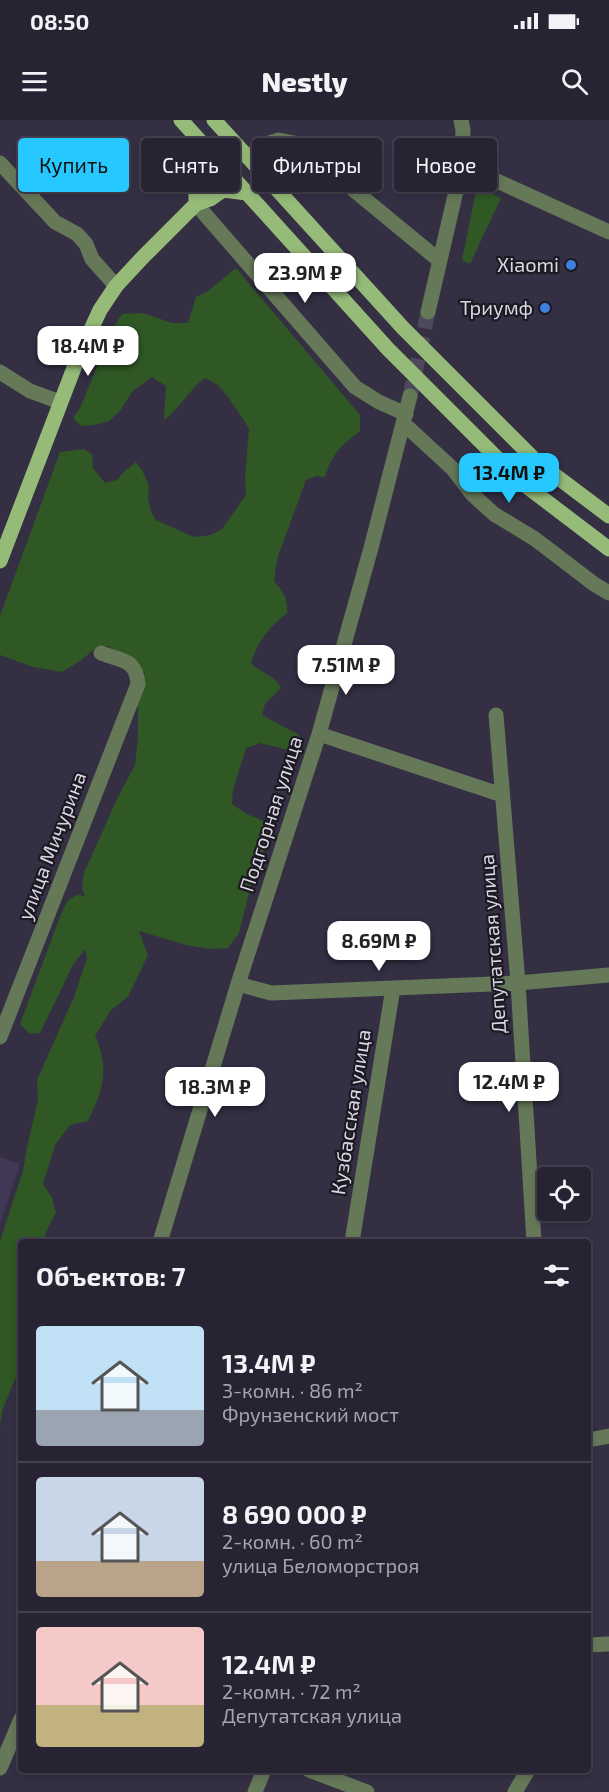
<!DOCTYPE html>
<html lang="ru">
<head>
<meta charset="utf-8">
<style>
	:root { --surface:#282333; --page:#342f3f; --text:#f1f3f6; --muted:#a5a4ac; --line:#44404e; --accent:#27c8ff }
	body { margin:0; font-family:"Exo 2",sans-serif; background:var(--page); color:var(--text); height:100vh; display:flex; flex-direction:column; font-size:22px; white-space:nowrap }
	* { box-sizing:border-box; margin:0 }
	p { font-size:20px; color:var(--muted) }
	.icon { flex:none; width:33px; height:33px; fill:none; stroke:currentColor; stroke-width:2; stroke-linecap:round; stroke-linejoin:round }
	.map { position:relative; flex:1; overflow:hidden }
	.sheet { position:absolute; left:18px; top:1119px; width:573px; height:534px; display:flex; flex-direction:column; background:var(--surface); border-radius:6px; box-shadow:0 3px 9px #0003,0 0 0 2px var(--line) }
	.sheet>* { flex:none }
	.banner { position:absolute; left:18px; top:18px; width:573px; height:54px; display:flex; gap:12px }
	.controls { position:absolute; left:537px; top:1047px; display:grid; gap:12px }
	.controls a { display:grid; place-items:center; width:54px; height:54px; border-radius:6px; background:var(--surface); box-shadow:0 3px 9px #0003,0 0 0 2px var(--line); font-size:30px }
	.price { position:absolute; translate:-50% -51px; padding:0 14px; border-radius:12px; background:#fff; color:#222; font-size:20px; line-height:39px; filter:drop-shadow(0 2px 3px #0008) }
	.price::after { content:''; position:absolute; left:50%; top:36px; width:18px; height:14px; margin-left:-9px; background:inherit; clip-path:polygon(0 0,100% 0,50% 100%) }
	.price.current { background:var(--accent); color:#111 }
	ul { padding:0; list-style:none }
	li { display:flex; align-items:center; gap:18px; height:150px; padding:0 18px }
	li+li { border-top:2px solid var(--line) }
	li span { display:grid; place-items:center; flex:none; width:168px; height:120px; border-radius:6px; color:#555 }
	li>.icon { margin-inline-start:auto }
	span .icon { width:72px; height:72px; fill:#fffc; stroke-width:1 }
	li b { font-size:26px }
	h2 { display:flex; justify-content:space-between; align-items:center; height:72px; padding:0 18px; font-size:26px }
	.chip { padding:0 21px; border-radius:6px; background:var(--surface); box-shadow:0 3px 9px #0003,0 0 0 2px var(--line); font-size:21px; line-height:54px }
	.chip.current { background:var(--accent); color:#111 }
	.status { display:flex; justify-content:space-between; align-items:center; height:42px; padding:0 30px; background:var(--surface); direction:ltr }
	.status svg { height:16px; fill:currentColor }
	header { display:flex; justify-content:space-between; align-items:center; height:78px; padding:0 18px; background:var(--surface); font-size:27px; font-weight:800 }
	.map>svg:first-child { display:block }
	.built { fill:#403854 }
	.green { fill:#2f5824 }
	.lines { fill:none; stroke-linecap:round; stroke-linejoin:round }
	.minor-tunnel { stroke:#4e485c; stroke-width:15; stroke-dasharray:15 8; stroke-linecap:butt }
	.minor { stroke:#657858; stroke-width:15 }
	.major { stroke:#96bb79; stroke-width:15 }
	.shop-dot { fill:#3f7fe0; stroke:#1c1923; stroke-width:2 }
	.labels { text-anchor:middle; stroke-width:4.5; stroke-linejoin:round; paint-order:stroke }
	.poi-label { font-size:20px; fill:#dad7e4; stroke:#1c1923; text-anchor:end }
	.street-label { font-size:20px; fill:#dad7e4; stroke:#1c1923 }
</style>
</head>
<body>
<div class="status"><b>08:50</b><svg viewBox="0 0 49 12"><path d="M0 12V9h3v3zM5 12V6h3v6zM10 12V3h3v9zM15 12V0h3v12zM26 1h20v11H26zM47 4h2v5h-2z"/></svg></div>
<header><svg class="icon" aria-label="menu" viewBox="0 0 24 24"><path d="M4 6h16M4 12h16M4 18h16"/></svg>Nestly<svg class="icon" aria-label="search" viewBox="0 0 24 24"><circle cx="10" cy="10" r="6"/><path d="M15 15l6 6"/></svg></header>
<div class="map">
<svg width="609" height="1672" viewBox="0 0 609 1672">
	<rect width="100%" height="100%" fill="#352f44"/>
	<path class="built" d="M0,1037L20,1044L0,1104Z"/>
	<path class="green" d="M483,70L501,78L470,144L462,140L476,71Z
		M236,148L360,295V311C340,327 333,332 325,357L316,356L306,360L277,439L274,461C283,472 288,478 287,493C268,509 259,519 251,543C262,554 275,555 281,568L265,584L262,595L299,615V626L292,631L260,623L246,628L233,670L232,684L247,694L273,705L250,769L239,813L228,828L211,829L186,825L139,811L148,835L128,877L111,890L95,916C110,948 103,970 88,1001L70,1005L55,1025L43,1064L52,1078L56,1092L45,1114L46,1122H21V1231L18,1252L3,1288L0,1305V1121L23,1051L27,1027L38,980L37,960L74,877L87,838L85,829L73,845L40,913L30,914L20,904L61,794L68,780L79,774L85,777L82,767L84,753L117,679L135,645L138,618V584L145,554L135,541L108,526H98L80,541L62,552L33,547L0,535V496L60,332L84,329L92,334L93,348L105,363L117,360L125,351L136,342L142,350L149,366L148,379L151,392L156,400L194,417L211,415L222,409L246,375L245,358L249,308L228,277L218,265L205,258C189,269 180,289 164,300L166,266L152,257L132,272L120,291L109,301L94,305L81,306L73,298L80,288L112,210L122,194L143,193L172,203H188L196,177L208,171Z"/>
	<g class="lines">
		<path class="minor-tunnel" d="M410,276L428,192"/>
		<path class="minor" d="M248,37L263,25L279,20L294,23L338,57L440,141
			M0,43L55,102L77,114L86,124L92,139L116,166
			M462,45L609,112
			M196,84L355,267L379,282L406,294
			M428,192L462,45L463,10L461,0
			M0,252L30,271L60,282
			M403,303L453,349L472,374L494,394L535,419L594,464L609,473
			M496,595L518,863L534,1122
			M319,614L502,675
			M238,864L271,873L518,863L609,855
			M0,917L138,564C136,539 122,541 101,533
			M160,1122L238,864L319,614L371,428L410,276
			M352,1122L393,868
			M588,1320L609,1316
			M588,1525L609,1524
			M0,1648L21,1599
			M309,1650L367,1672
			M255,1672L264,1650
			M515,1672L528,1650"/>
		<path class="major" d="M181,0L388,229L521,362L609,429
			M214,0L403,208L536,341L609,396
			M196,84V69L205,52L208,43V30
			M0,441L77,240L100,190L116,166L144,136L196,84L210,79L223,70L247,73"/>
	</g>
	<g class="shop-dot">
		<circle cx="571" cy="145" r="6"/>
		<circle cx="545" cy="188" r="6"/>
	</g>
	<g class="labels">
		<g class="poi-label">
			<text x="559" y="152">Xiaomi</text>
			<text x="533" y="195">Триумф</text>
		</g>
		<g class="street-label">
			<text transform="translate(271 694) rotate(-72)" y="7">Подгорная улица</text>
			<text transform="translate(52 726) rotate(-69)" y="7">улица Мичурина</text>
			<text transform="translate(493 824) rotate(-94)" y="7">Депутатская улица</text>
			<text transform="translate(351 992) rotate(-81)" y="7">Кузбасская улица</text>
		</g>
	</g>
</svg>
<div class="controls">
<a><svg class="icon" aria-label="locate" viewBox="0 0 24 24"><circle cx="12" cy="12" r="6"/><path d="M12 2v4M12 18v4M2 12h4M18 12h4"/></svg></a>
</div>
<b class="price" style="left:305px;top:184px">23.9M ₽</b>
<b class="price" style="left:88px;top:257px">18.4M ₽</b>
<b class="price current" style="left:509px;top:384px">13.4M ₽</b>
<b class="price" style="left:346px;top:576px">7.51M ₽</b>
<b class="price" style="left:379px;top:852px">8.69M ₽</b>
<b class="price" style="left:509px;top:993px">12.4M ₽</b>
<b class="price" style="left:215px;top:998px">18.3M ₽</b>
<div class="banner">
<a class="chip current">Купить</a>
<a class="chip">Снять</a>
<a class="chip">Фильтры</a>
<a class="chip">Новое</a>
</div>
<section class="sheet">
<h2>Объектов: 7<svg class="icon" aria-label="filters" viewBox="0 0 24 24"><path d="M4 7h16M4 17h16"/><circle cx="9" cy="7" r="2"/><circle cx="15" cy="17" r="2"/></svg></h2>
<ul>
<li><span style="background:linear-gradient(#bfe0f5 70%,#9aa5b1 0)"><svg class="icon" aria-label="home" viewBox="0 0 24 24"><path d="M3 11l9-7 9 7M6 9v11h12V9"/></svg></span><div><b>13.4M ₽</b><p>3-комн. · 86 m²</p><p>Фрунзенский мост</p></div></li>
<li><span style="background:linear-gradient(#c9d6e8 70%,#b9a48a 0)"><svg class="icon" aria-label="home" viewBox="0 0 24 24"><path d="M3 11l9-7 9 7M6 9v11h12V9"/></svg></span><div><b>8 690 000 ₽</b><p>2-комн. · 60 m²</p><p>улица Беломорстроя</p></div></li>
<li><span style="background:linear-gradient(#f6c9c9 65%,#c2b280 0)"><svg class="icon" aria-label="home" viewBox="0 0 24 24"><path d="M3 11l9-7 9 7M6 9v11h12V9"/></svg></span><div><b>12.4M ₽</b><p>2-комн. · 72 m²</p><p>Депутатская улица</p></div></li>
</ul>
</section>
</div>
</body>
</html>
